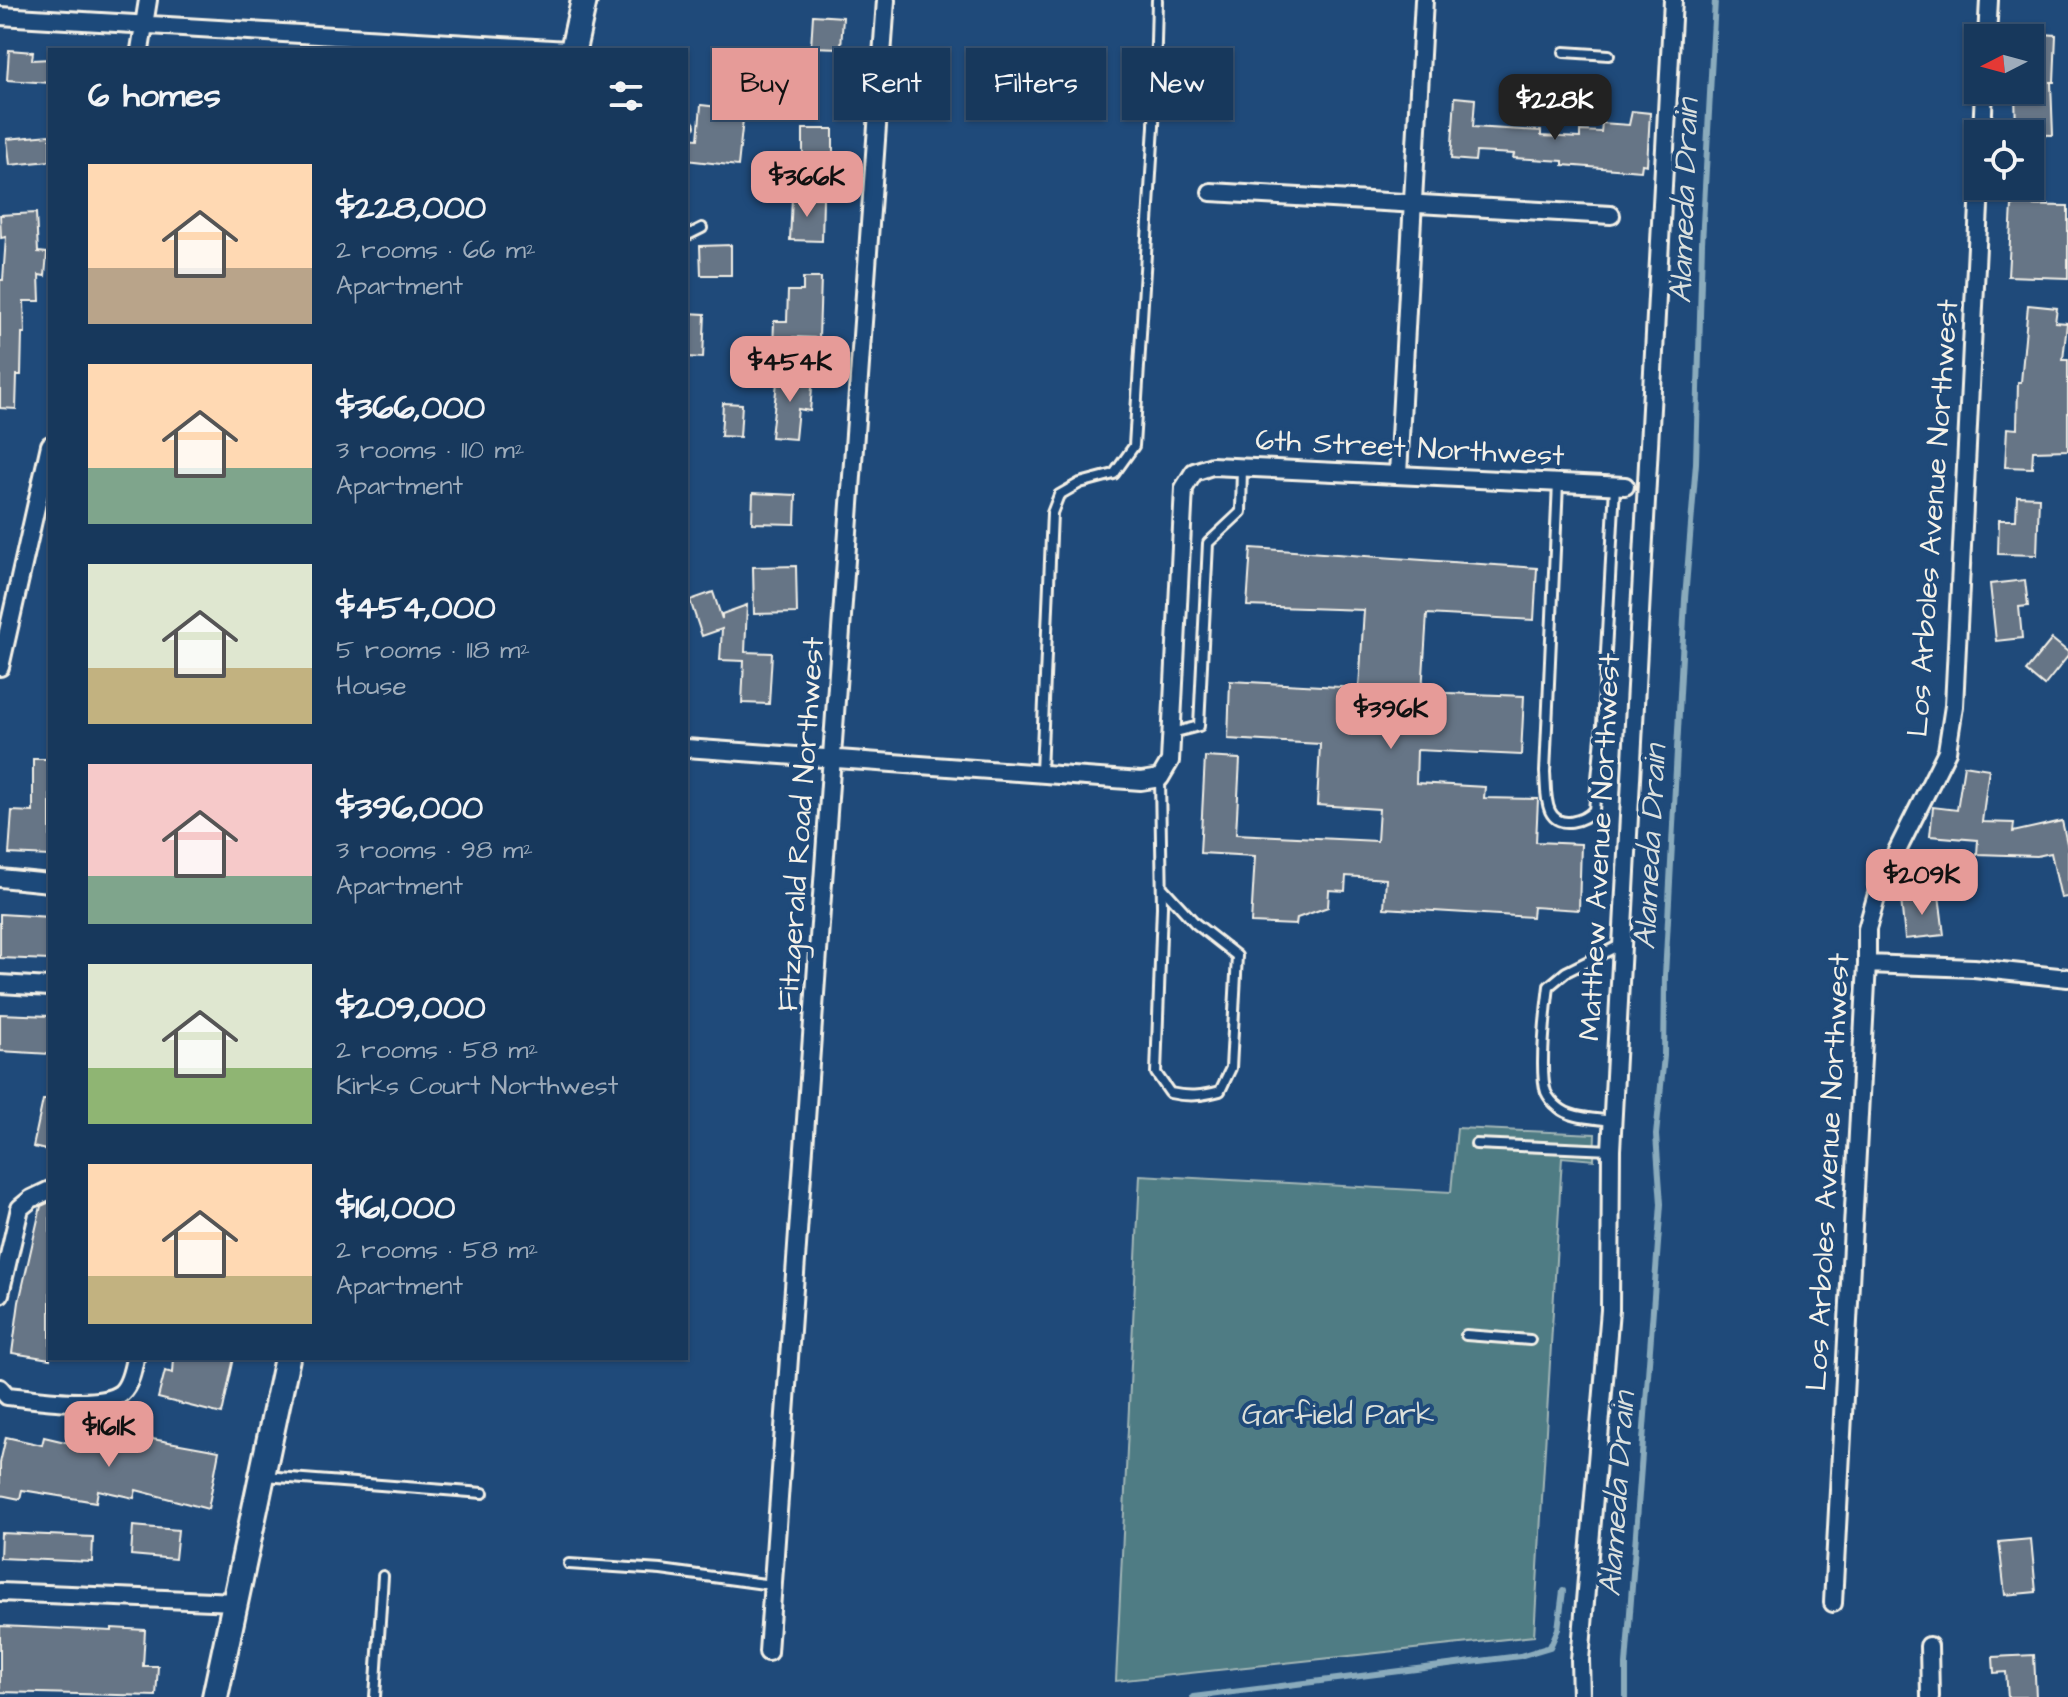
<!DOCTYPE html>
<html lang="en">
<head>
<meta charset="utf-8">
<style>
	:root { --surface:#17385c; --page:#244365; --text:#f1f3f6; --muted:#9eacbb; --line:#365272; --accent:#e69b98 }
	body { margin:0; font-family:"Architects Daughter",sans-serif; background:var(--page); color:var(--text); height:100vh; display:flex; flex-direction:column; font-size:30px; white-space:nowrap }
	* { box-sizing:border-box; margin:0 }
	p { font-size:26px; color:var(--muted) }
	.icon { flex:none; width:44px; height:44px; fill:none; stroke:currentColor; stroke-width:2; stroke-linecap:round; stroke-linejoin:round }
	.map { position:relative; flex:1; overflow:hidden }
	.details { position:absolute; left:48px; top:48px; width:640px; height:1312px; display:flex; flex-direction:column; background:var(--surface); border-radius:0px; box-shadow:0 2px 6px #0004,0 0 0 2px var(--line) }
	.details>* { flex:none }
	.top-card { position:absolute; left:712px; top:48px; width:760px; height:72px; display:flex; gap:16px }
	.needle { width:52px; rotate:264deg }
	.fabs { position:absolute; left:1964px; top:24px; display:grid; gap:16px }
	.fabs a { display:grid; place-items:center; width:80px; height:80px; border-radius:0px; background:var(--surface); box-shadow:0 2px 6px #0004,0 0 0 2px var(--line); font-size:40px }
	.price { position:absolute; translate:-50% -68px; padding:0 18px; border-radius:16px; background:var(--accent); color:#111; font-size:26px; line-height:52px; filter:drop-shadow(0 2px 4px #0008) }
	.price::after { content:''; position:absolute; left:50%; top:48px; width:24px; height:18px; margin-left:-12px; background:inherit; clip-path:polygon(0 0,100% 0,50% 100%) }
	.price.selected { background:#222; color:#fff }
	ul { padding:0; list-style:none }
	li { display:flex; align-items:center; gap:24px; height:200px; padding:0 40px }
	li span { display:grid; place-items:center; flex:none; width:224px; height:160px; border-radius:0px; color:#555 }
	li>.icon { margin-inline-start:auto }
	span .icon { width:96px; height:96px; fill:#fffc; stroke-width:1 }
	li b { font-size:34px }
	h2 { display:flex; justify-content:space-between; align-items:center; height:96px; padding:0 40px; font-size:34px }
	.pill { padding:0 28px; border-radius:0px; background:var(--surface); box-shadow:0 2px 6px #0004,0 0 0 2px var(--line); font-size:28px; line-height:72px }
	.pill.selected { background:var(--accent); color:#111 }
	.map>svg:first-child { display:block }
	.green { fill:#507b84; stroke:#a2b6b6; stroke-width:2 }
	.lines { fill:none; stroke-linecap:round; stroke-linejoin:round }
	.stream { stroke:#8aabbc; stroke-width:6 }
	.building { fill:#667486; stroke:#f4f1e8; stroke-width:2 }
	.service-casing { stroke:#f4f1e8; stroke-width:14 }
	.minor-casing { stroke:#f4f1e8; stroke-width:22 }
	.secondary-casing { stroke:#f4f1e8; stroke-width:30 }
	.service { stroke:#1f4a7a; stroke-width:8 }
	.minor { stroke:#1f4a7a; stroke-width:16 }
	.secondary { stroke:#1f4a7a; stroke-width:24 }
	.labels { text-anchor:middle; stroke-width:8; stroke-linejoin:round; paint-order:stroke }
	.street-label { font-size:30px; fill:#f4f1e8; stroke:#1f4a7a }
	.park-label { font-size:30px; fill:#dbdfd9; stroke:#1f4a7a }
	.water-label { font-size:32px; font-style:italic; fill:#dadfdd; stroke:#1f4a7a }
</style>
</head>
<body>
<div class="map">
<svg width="2068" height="1697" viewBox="0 0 2068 1697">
	<rect width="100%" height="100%" fill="#1f4a7a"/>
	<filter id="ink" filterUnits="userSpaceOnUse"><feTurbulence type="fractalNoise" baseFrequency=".0125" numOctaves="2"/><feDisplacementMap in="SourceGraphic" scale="16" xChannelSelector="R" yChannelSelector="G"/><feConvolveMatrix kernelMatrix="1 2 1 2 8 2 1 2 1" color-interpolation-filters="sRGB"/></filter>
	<g filter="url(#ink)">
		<path class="green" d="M1457,1128L1595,1134L1594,1160L1562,1157L1534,1636L1116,1681L1140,1175L1451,1192Z"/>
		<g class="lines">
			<path class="stream" d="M1193,1697L1520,1656L1550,1647L1558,1629L1563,1591
				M1626,1697V1665L1661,1204L1656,1135L1664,1056L1665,976L1685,599L1696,463L1702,243L1715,0"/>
		</g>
		<path class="building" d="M813,15L843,17L841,48L811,47Z
			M2030,33L2056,35L2054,82H2051L2053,135L2016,134L2015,90H2030Z
			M9,50L33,52L32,60L50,59V83L7,80Z
			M1455,97L1475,99L1473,127L1541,131V136L1580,138V131L1601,132L1602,123L1629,125L1632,111L1650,113L1647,165L1642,164L1641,171L1563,165V161L1513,158L1514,154L1476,152L1475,161L1451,159Z
			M701,105L744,110L738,166L686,160V138L698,139Z
			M803,129H833V156L803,155Z
			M50,135V161L10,165L7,139Z
			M792,197L823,198L822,241L790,240Z
			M2012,205L2068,206V278L2008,276Z
			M36,213L38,252L47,253L45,276L39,275L40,301H24L25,333H22L21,375H17L16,409L0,408V280H3L6,237L1,238L0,215Z
			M731,245V275H701L700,246Z
			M803,278H821L819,338L793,337L792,351L773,350L774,321H787L788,291H803Z
			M2028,305L2057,308L2055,322L2067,323L2063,360H2068V450L2033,451L2032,468L2005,467L2007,428L2017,429L2018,382H2021Z
			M687,313L705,314L703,358L686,357Z
			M778,373L813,377L810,411L798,409L795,439L771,437Z
			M723,403L742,404L740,437L721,436Z
			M753,493L796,495L795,524L752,523Z
			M2017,496L2039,497L2037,555L1998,554L1999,520H2016Z
			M1251,548L1537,568L1534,620L1427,614L1422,692L1524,696L1521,755L1417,750L1416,783L1485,787L1484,798L1538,799L1536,842L1581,844L1579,910L1533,907L1532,917L1384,908L1386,879L1346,876L1345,891L1329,890L1328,907L1297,918L1296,925L1251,923L1255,856L1200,853L1205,757L1240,759L1236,834L1377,841L1379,809L1317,805L1320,744L1228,739L1230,681L1359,688L1364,610L1247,606Z
			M796,566L797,613L754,614L753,567Z
			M2025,580L2028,606L2019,607L2022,638L1996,641L1990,584Z
			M713,592L722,619V614L747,605L745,652L772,653L769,704L742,703L744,661L720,660L722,629L702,636L690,600Z
			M2052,639L2068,652V656L2044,686L2026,671Z
			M33,759H50V856L9,854L12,811L33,812Z
			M1964,765L1989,769L1982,822L2014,823L2013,832L2062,821L2068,848V897L2061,898L2051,853L2037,856L1977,854L1978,840L1930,836L1933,807L1957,810Z
			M1939,895L1944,935L1905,939L1901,899Z
			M0,914L50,917V960L0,958Z
			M0,1014L50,1016V1054L0,1051Z
			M43,1100H50V1151L33,1147Z
			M50,1202V1359L12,1353L19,1302L41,1206Z
			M174,1358H234L222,1414L158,1398L165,1371L173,1373Z
			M119,1433L219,1451L208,1509L136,1490L134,1498L98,1490L96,1502L22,1490L20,1499L0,1495V1463L6,1437L42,1445L44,1437L78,1445L79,1440L116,1447Z
			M133,1526L178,1530L175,1559L131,1555Z
			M1,1533L93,1537L92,1562L0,1558Z
			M2031,1539L2036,1592L2005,1595L1999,1542Z
			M0,1626L112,1631V1628L145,1630L143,1666H158L156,1696L0,1692Z
			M2034,1655L2036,1697H2008L2006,1672L1994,1673L1993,1657Z"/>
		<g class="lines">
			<g class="service-casing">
				<path id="service" d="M1564,52L1609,55
					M686,125L689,126
					M686,236L702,228
					M1558,483L1545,772C1546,785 1545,800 1550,811C1559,830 1584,821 1594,810L1602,726L1615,486
					M1172,733L1199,726L1208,543L1241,512L1242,467
					M1041,772L1052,513L1059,495L1080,483L1114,474L1134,446L1154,126L1157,0
					M1160,778L1162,907L1156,1073L1170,1093C1188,1097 1202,1096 1220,1091L1231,1068L1237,956L1195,923L1162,887
					M1612,1121C1595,1118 1571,1119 1558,1107C1554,1104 1548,1097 1546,1092C1539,1072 1546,1009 1549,986L1566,972L1622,944
					M1476,1144L1611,1150
					M1466,1335L1530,1340
					M265,1476L483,1493
					M569,1564L661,1570L772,1585
					M375,1697L383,1576"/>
			</g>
			<g class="minor-casing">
				<path id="minor" d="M0,16L568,50
					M1987,38L1989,0
					M140,50L148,0
					M1982,134L1984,90
					M1211,192L1611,215
					M1398,474L1424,0
					M0,667L50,445
					M686,748L1141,781L1160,778L1170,761L1184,488L1194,472L1212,466L1625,486
					M0,878L50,883
					M1867,964L1974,968L2068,978
					M0,984L50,987
					M0,1294L20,1208L31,1199L50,1190
					M0,1388L7,1396C34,1398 99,1410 121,1393C130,1385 133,1369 135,1358
					M0,1592L235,1602
					M1833,1603L1867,964V929L1879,887L1947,751L1954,706L1980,186
					M1929,1646L1930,1697
					M768,1652L886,0
					M1581,1697L1580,1660L1610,1310L1611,1150L1673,0"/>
			</g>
			<g class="secondary-casing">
				<path id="secondary" d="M573,50L584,0
					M215,1697L287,1358"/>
			</g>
			<use href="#service" class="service"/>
			<use href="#minor" class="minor"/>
			<use href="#secondary" class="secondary"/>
		</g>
	</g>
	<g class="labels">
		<g class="street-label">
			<text transform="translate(1410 447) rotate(3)" y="10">6th Street Northwest</text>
			<text transform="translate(1932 518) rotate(-86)" y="10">Los Arboles Avenue Northwest</text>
			<text transform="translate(800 824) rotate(-86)" y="10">Fitzgerald Road Northwest</text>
			<text transform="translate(1599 847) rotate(-87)" y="10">Matthew Avenue Northwest</text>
			<text transform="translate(1827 1172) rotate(-87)" y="10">Los Arboles Avenue Northwest</text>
		</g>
		<g class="park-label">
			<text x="1338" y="1424">Garfield Park</text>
		</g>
		<g class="water-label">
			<text transform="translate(1683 201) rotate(-88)" y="11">Alameda Drain</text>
			<text transform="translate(1649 847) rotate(-87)" y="11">Alameda Drain</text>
			<text transform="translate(1616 1494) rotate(-86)" y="11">Alameda Drain</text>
		</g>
	</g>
</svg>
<div class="fabs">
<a><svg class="needle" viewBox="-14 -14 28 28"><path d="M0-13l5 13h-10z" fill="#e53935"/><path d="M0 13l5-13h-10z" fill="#9eacbb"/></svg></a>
<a><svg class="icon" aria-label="locate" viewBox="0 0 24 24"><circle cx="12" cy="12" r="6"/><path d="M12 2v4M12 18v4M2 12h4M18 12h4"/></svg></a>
</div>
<b class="price selected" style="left:1555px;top:142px">$228K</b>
<b class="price" style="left:807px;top:219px">$366K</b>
<b class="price" style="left:790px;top:404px">$454K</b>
<b class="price" style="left:1391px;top:751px">$396K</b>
<b class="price" style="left:1922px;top:917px">$209K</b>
<b class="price" style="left:109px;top:1469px">$161K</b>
<div class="top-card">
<a class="pill selected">Buy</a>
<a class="pill">Rent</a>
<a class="pill">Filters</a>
<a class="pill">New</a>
</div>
<section class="details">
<h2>6 homes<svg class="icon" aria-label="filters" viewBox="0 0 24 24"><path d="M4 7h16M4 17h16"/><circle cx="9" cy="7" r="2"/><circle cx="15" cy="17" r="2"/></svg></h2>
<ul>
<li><span style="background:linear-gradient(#ffd9b3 65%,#b9a48a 0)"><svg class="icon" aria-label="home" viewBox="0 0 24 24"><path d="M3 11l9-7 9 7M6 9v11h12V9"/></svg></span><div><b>$228,000</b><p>2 rooms · 66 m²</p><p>Apartment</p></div></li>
<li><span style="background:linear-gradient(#ffd9b3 65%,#7fa58c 0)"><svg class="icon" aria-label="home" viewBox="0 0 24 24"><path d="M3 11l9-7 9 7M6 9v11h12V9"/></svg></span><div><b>$366,000</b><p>3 rooms · 110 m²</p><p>Apartment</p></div></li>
<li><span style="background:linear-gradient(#dfe7d0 65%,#c2b280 0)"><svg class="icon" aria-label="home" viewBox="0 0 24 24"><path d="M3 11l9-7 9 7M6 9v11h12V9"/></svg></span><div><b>$454,000</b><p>5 rooms · 118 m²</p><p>House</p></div></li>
<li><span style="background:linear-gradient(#f6c9c9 70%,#7fa58c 0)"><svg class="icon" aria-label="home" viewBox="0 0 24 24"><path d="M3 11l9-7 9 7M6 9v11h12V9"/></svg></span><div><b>$396,000</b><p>3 rooms · 98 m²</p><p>Apartment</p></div></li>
<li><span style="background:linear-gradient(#dfe7d0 65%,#8fb573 0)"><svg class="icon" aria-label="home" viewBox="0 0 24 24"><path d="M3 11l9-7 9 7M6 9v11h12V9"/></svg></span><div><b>$209,000</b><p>2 rooms · 58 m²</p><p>Kirks Court Northwest</p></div></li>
<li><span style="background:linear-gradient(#ffd9b3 70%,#c2b280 0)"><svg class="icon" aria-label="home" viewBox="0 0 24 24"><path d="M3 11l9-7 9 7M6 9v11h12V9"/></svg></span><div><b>$161,000</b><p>2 rooms · 58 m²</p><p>Apartment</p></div></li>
</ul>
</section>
</div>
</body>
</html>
